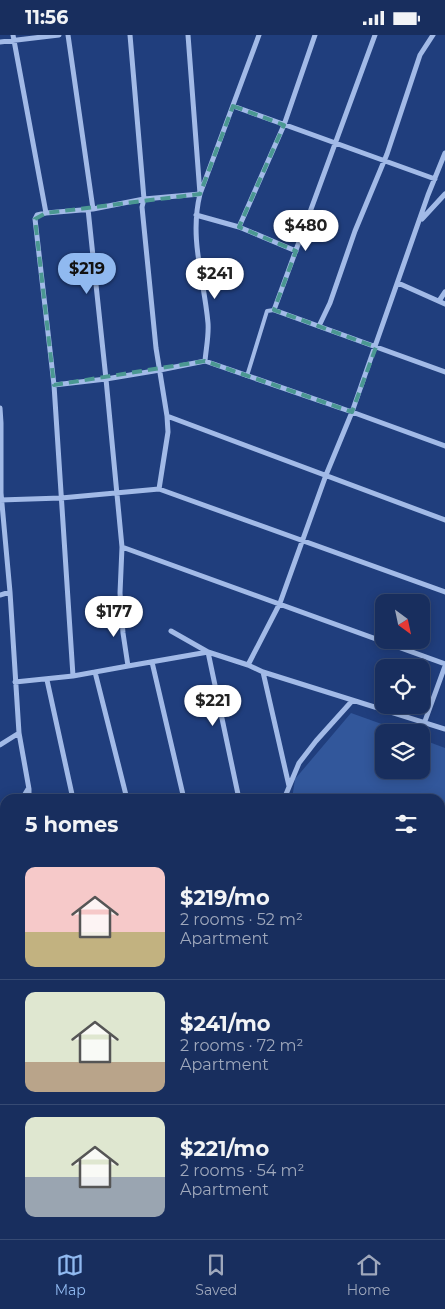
<!DOCTYPE html>
<html lang="en">
<head>
<meta charset="utf-8">
<style>
	:root { --surface:#182e5e; --page:#253a67; --text:#f1f3f6; --muted:#9fa8bc; --line:#364a73; --accent:#90b9f0 }
	body { margin:0; font-family:Montserrat,sans-serif; background:var(--page); color:var(--text); height:100vh; display:flex; flex-direction:column; font-size:19px; white-space:nowrap }
	* { box-sizing:border-box; margin:0 }
	p { font-size:16px; color:var(--muted) }
	.icon { flex:none; width:28px; height:28px; fill:none; stroke:currentColor; stroke-width:2; stroke-linecap:round; stroke-linejoin:round }
	.map { position:relative; flex:1; overflow:hidden }
	.drawer { position:absolute; left:0px; top:759px; width:445px; height:446px; display:flex; flex-direction:column; background:var(--surface); border-radius:15px 15px 0 0; box-shadow:0 2px 12px #0003,0 0 0 1px var(--line) }
	.drawer>* { flex:none }
	.needle { width:32px; rotate:147deg }
	.controls { position:absolute; left:375px; top:559px; display:grid; gap:10px }
	.controls a { display:grid; place-items:center; width:55px; height:55px; border-radius:10px; background:var(--surface); box-shadow:0 2px 12px #0003,0 0 0 1px var(--line); font-size:25px }
	.price { position:absolute; translate:-50% -42px; padding:0 11px; border-radius:18px; background:#fff; color:#222; font-size:16px; line-height:32px; filter:drop-shadow(0 1px 2px #0008) }
	.price::after { content:''; position:absolute; left:50%; top:30px; width:15px; height:11px; margin-left:-8px; background:inherit; clip-path:polygon(0 0,100% 0,50% 100%) }
	.price.active { background:var(--accent); color:#111 }
	ul { padding:0; list-style:none }
	li { display:flex; align-items:center; gap:15px; height:125px; padding:0 25px }
	li+li { border-top:1px solid var(--line) }
	li span { display:grid; place-items:center; flex:none; width:140px; height:100px; border-radius:10px; color:#555 }
	li>.icon { margin-inline-start:auto }
	span .icon { width:60px; height:60px; fill:#fffc; stroke-width:1 }
	li b { font-size:21px }
	h2 { display:flex; justify-content:space-between; align-items:center; height:60px; padding:0 25px; font-size:21px }
	.status { display:flex; justify-content:space-between; align-items:center; height:35px; padding:0 25px; background:var(--surface); direction:ltr }
	.status svg { height:14px; fill:currentColor }
	.tabs { display:flex; justify-content:space-around; align-items:center; height:70px; border-top:1px solid var(--line); background:var(--surface); font-size:14px; color:var(--muted) }
	.tabs a { display:grid; justify-items:center; gap:2px }
	.tabs .active { color:var(--accent) }
	.map>svg:first-child { display:block }
	.green { fill:#32579b }
	.lines { fill:none; stroke-linecap:round; stroke-linejoin:round }
	.service { stroke:#a2bae7; stroke-width:4 }
	.minor { stroke:#a2bae7; stroke-width:5 }
	.marked { fill:none; stroke:#4b9892; stroke-width:4; stroke-dasharray:10 6; stroke-linejoin:round }
</style>
</head>
<body>
<div class="status"><b>11:56</b><svg viewBox="0 0 49 12"><path d="M0 12V9h3v3zM5 12V6h3v6zM10 12V3h3v9zM15 12V0h3v12zM26 1h20v11H26zM47 4h2v5h-2z"/></svg></div>
<div class="map">
<svg width="445" height="1204" viewBox="0 0 445 1204">
	<rect width="100%" height="100%" fill="#203e7d"/>
	<path class="green" d="M351,678L404,697L384,698V735H421V704L445,713V1100L440,1098V764H292L295,744Z"/>
	<g class="lines">
		<path class="service" d="M247,341L267,276L274,275"/>
		<path class="minor" d="M13,0L46,178L93,174
			M68,0L93,174L144,164L200,159L188,0
			M130,0L144,164L142,172L156,313L167,381L445,485
			M259,0L200,159C189,204 204,243 208,288C209,300 206,314 205,326L160,335L106,344L122,512L445,629
			M375,0L274,275L445,337
			M0,7L59,0
			M233,71L435,144
			M46,178L37,180L35,184L54,350L73,641
			M196,180L239,192
			M422,184L445,159
			M296,216L239,192L284,90L315,0
			M398,248L445,269
			M439,266L445,257
			M319,291L330,268L355,196L387,119L420,20L433,0
			M205,326L352,377L445,411
			M54,350L106,344L88,174
			M0,373L1,388V458L10,557L19,698L29,754V764
			M159,454L168,397L167,381
			M0,465L61,463L159,454L445,557
			M0,560L10,557
			M171,596L208,617L239,764
			M152,627L184,764
			M248,630L280,568L326,440L352,377L428,160L445,118
			M128,631L208,617L248,630L263,637L445,694
			M95,637L127,764
			M263,637L289,751
			M47,645L73,764
			M15,647L73,641L128,631L123,598L120,558L122,512
			M425,686L445,631
			M0,710L19,698
			M22,764L28,754
			M284,764L299,728L316,706L352,666
			M0,792L5,787
			M0,886L5,881
			M0,981L5,976
			M0,1070L5,1065
			M0,1107L5,1114
			M0,1162L5,1158
			M75,1200L76,1204
			M167,1200L168,1204
			M222,1200L223,1204"/>
	</g>
	<path class="marked" d="M233,71L284,90L239,192L296,216L274,275L376,312L352,377L205,326L54,350L35,184L46,178L200,159Z"/>
</svg>
<div class="controls">
<a><svg class="needle" viewBox="-14 -14 28 28"><path d="M0-13l5 13h-10z" fill="#e53935"/><path d="M0 13l5-13h-10z" fill="#9fa8bc"/></svg></a>
<a><svg class="icon" aria-label="locate" viewBox="0 0 24 24"><circle cx="12" cy="12" r="6"/><path d="M12 2v4M12 18v4M2 12h4M18 12h4"/></svg></a>
<a><svg class="icon" aria-label="layers" viewBox="0 0 24 24"><path d="M12 4l9 5-9 5-9-5zM3 14l9 5 9-5"/></svg></a>
</div>
<b class="price" style="left:306px;top:217px">$480</b>
<b class="price active" style="left:87px;top:260px">$219</b>
<b class="price" style="left:215px;top:265px">$241</b>
<b class="price" style="left:114px;top:603px">$177</b>
<b class="price" style="left:213px;top:692px">$221</b>
<section class="drawer">
<h2>5 homes<svg class="icon" aria-label="filters" viewBox="0 0 24 24"><path d="M4 7h16M4 17h16"/><circle cx="9" cy="7" r="2"/><circle cx="15" cy="17" r="2"/></svg></h2>
<ul>
<li><span style="background:linear-gradient(#f6c9c9 65%,#c2b280 0)"><svg class="icon" aria-label="home" viewBox="0 0 24 24"><path d="M3 11l9-7 9 7M6 9v11h12V9"/></svg></span><div><b>$219/mo</b><p>2 rooms · 52 m²</p><p>Apartment</p></div></li>
<li><span style="background:linear-gradient(#dfe7d0 70%,#b9a48a 0)"><svg class="icon" aria-label="home" viewBox="0 0 24 24"><path d="M3 11l9-7 9 7M6 9v11h12V9"/></svg></span><div><b>$241/mo</b><p>2 rooms · 72 m²</p><p>Apartment</p></div></li>
<li><span style="background:linear-gradient(#dfe7d0 60%,#9aa5b1 0)"><svg class="icon" aria-label="home" viewBox="0 0 24 24"><path d="M3 11l9-7 9 7M6 9v11h12V9"/></svg></span><div><b>$221/mo</b><p>2 rooms · 54 m²</p><p>Apartment</p></div></li>
</ul>
</section>
</div>
<nav class="tabs">
<a class="active"><svg class="icon" aria-label="map" viewBox="0 0 24 24"><path d="M3 6l6-2 6 2 6-2v14l-6 2-6-2-6 2zM9 4v14M15 6v14"/></svg>Map</a>
<a><svg class="icon" aria-label="saved" viewBox="0 0 24 24"><path d="M7 4h10v16l-5-4-5 4z"/></svg>Saved</a>
<a><svg class="icon" aria-label="home" viewBox="0 0 24 24"><path d="M3 11l9-7 9 7M6 9v11h12V9"/></svg>Home</a>
</nav>
</body>
</html>
